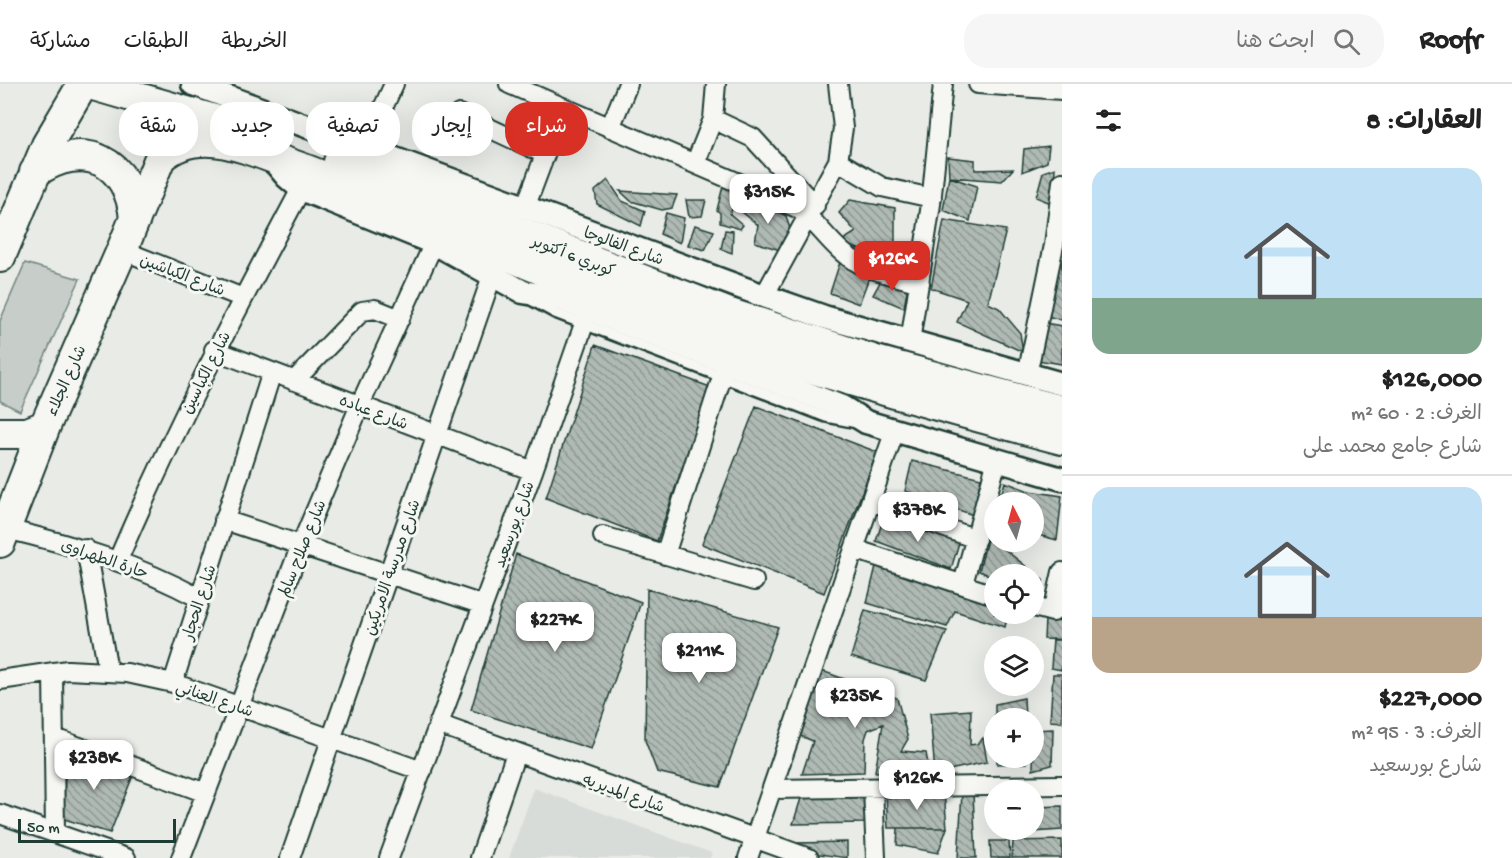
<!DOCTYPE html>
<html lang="ar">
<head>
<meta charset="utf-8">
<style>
	:root { --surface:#fff; --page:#f6f6f6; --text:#222; --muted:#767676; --line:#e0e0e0; --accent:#d93025 }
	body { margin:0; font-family:"Gochi Hand","Playpen Sans Arabic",sans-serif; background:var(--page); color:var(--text); direction:rtl; height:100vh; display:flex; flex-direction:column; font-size:22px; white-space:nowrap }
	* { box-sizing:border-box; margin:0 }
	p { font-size:20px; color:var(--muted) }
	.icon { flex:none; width:33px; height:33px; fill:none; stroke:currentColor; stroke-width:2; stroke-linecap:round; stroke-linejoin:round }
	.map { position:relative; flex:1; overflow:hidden; direction:ltr }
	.sheet { display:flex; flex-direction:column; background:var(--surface); width:450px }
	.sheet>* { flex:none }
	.banner { position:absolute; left:18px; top:18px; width:570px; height:54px; direction:rtl; display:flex; gap:12px }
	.needle { width:39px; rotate:354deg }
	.fabs { position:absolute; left:984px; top:408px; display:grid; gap:12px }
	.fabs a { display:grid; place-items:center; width:60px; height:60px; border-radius:50%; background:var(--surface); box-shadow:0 6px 24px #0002; font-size:30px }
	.scale { position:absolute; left:18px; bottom:15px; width:158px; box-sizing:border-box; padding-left:6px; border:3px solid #1f3d34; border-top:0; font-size:16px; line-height:21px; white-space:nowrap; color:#1f3d34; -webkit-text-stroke:4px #f6f6f2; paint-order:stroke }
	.price { position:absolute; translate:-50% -51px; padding:0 14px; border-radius:12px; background:#fff; color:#222; font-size:20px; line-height:39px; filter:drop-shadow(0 2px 3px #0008) }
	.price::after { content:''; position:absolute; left:50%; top:36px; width:18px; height:14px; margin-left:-9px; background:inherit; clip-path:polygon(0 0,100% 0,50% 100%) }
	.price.current { background:var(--accent); color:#fff }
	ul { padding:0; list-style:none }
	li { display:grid; align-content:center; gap:12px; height:318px; padding:0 30px }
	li+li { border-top:2px solid var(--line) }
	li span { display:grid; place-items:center; height:186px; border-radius:18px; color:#555 }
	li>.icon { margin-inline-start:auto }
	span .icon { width:108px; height:108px; fill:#fffc; stroke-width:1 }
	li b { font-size:26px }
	h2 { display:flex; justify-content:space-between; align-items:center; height:72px; padding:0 30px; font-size:26px }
	.chip { padding:0 21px; border-radius:24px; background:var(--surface); box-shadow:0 6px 24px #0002; font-size:21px; line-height:54px }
	.chip.current { background:var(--accent); color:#fff }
	header { display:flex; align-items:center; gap:36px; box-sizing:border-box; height:84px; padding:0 30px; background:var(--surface); border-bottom:2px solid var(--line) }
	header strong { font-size:28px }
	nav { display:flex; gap:33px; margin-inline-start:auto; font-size:21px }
	.search { width:420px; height:54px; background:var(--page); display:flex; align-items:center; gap:15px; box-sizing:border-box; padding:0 21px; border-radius:24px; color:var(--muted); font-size:22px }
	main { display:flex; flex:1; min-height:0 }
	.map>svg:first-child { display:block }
	.built { fill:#d8dcd8 }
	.grass { fill:#c7cec9; stroke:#73867e; stroke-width:1.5 }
	.building { fill:url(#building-back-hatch); stroke:#1f3d34; stroke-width:1.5 }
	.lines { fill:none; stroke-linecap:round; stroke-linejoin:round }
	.service-casing { stroke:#1f3d34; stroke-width:14 }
	.minor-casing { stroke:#1f3d34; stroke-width:22 }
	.tertiary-casing { stroke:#1f3d34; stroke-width:27 }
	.trunk-casing { stroke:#1f3d34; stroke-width:34 }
	.service { stroke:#f6f6f2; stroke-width:9 }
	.minor { stroke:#f6f6f2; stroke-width:18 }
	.tertiary { stroke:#f6f6f2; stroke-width:22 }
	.trunk { stroke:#f6f6f2; stroke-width:30 }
	.labels { text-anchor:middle; stroke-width:6; stroke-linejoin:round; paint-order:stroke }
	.street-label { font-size:16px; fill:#1f3d34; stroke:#f6f6f2 }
</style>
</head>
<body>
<header>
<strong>Roofr</strong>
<div class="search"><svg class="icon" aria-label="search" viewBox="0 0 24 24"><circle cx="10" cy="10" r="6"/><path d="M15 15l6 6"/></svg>ابحث هنا</div>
<nav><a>الخريطة</a><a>الطبقات</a><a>مشاركة</a></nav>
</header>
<main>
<section class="sheet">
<h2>العقارات: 8<svg class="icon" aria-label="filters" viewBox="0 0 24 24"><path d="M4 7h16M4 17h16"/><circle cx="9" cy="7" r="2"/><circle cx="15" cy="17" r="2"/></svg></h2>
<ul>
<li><span style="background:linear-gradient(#bfe0f5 70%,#7fa58c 0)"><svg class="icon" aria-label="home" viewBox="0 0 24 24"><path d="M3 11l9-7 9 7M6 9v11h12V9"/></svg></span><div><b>$126,000</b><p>الغرف: 2 · 60 m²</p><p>شارع جامع محمد على</p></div></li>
<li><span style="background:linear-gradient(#bfe0f5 70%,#b9a48a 0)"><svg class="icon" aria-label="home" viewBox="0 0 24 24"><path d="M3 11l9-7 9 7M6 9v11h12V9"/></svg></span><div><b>$227,000</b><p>الغرف: 3 · 95 m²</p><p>شارع بورسعيد</p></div></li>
</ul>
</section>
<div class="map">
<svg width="1062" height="774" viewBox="0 0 1062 774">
	<defs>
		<pattern id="building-back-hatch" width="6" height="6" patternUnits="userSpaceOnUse" patternTransform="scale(1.5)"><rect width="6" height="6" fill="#b0bab5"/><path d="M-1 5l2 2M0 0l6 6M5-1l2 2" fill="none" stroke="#8f9894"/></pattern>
	</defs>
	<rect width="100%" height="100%" fill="#e9ebe7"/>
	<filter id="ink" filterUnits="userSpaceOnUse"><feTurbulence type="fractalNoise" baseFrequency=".0167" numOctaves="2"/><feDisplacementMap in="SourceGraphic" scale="12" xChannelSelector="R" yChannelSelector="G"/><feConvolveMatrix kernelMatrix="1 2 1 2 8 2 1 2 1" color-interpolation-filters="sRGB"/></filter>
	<g filter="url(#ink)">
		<path class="built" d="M534,704L712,769L710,774H509Z"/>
		<path class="grass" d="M25,179L80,195L20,327L0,317V237Z"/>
		<path class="building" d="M1049,62L1047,78L1022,88L1024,65Z
			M948,73L975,76V86L1013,85L1002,97L949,93Z
			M1055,84L1053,120L1036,113L1043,88Z
			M949,93L977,102L970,137L943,126Z
			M608,96L622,117L645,127L641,142L597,120L595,107Z
			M724,98L748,107L733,123L730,130L743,141L740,145L720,139V129L717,126Z
			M620,107L677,111L672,124L662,126L631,117Z
			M750,114L786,132L790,145L783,167L755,158L758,141L741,127Z
			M686,116H706L702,132L689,133Z
			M850,116L895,124V179L840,158L856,148L839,129Z
			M666,129L684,134L680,159L660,150Z
			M944,136L1006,146L988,219L999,224L1020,249L1023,268L957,238L967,216L931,204Z
			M695,141L714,147L705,166L688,161Z
			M725,146L733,147L732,169L721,165Z
			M1055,177L1062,178V236L1046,232Z
			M840,178L870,191L859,220L830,209Z
			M883,193L908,200L904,224L873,211Z
			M1044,239L1062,242V280L1037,276Z
			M595,261L710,303L657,457L546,414Z
			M756,322L877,368L824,509L702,460Z
			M912,377L981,394L973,431L905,407Z
			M1005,398L1029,407L1062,412L1057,456L1034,450V418H999Z
			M884,433L959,459L951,485L876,457Z
			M988,452L1043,496V512L1034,508V490H994V493L979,487Z
			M516,470L641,518L591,665L471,626Z
			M877,478L933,495L994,520V530H1008L1005,543L955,527L947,543L867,519Z
			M647,505L778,543L720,703L657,688L645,656Z
			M865,526L947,547L926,596L851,573Z
			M1045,535H1062V556L1044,555Z
			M1053,555L1062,556V586L1051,584Z
			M822,587L897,614L908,655L901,667L926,669L929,685L875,688L883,640L868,646L865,655L864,688L802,690L813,657L798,651Z
			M1053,590H1062V638L1050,637Z
			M1024,614L1025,634H995V620Z
			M971,626L970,661L977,660L983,654L987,678L935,689L930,629Z
			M1053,645L1052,681L1033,686L1034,646Z
			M71,666L134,689L110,749L64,735L65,675Z
			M997,674H1027V679L997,680Z
			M944,708L947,744H888L886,710Z
			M869,709L870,739L793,740L802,711Z
			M962,709H973L976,774H958Z
			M1062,722V746L1001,750V746H1034V723Z
			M898,744H947L938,769L897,761Z
			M1062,756V774H1012L1013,757Z
			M990,757H1009L1010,774H991Z
			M847,758V774L806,768L797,759Z"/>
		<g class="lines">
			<g class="service-casing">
				<path id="service" d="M531,216L555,229L826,333L857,339"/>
			</g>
			<g class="minor-casing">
				<path id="minor" d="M509,0L797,124C815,136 825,153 841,167C861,186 894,191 920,199
					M978,0L1062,6
					M459,30L545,70
					M713,35L753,54L815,122
					M610,44L628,0
					M364,65L394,0
					M838,77L882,103L932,114
					M695,80L713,35L716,0
					M525,124L563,23
					M122,166L243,214
					M764,212L838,77L843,44L838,0
					M910,258L931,120L943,0
					M214,266L533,387
					M1027,291L1054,161L1062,98
					M294,297L362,227L375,225L400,235
					M871,417L976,455
					M224,436L483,521
					M6,445C74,461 138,481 199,514
					M603,452L754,497
					M86,465L108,586
					M854,465L994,511
					M665,471L722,293
					M118,476C172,349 236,227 301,105
					M963,500L997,376
					M1034,523L1053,528L1062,488
					M53,589L55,749
					M0,596L68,586L127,589L173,599L422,687
					M173,599L272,288
					M438,640L809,774
					M55,654L206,709
					M873,704L876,774
					M772,705L1062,701
					M0,730L126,774
					M181,774L301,461L360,321L434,159
					M290,774L492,192
					M389,774L533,387L584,240
					M480,774L516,669
					M748,774L895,346"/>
			</g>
			<g class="tertiary-casing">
				<path id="tertiary" d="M193,0L764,212L824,233L1062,300
					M271,74L287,93L301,105L434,159L523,208L558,214L842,323L866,338L1062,395"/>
			</g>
			<g class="trunk-casing">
				<path id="trunk" d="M90,0L252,47
					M339,78L727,229L879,278L1062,327
					M35,88C84,54 130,77 135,135
					M0,173L47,61L83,0
					M0,349H27L45,342
					M0,458L45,342L122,166L160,74C199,38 252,67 295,82C333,95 369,113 406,128C486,162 566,197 647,228C783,279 922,318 1062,355"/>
			</g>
			<use href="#service" class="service"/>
			<use href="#minor" class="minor"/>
			<use href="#tertiary" class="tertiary"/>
			<use href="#trunk" class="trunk"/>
		</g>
	</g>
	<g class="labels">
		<g class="street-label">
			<text transform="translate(624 161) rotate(20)" y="6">شارع الفالوجا</text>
			<text transform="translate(574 171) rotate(21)" y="6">كوبري 6 أكتوبر</text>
			<text transform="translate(183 190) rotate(21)" y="6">شارع الكباشين</text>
			<text transform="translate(205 288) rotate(-63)" y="6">شارع الكباسين</text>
			<text transform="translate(65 296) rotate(-66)" y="6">شارع الجلاء</text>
			<text transform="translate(374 327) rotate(21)" y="6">شارع عباده</text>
			<text transform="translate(513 440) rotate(-70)" y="6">شارع بورسعيد</text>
			<text transform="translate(301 464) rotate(-68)" y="6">شارع صلاح سالم</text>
			<text transform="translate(105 474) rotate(19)" y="6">حارة الطهراوى</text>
			<text transform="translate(391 483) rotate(-71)" y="6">شارع مدرسة الامريكين</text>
			<text transform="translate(198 518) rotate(-72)" y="6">شارع الحجار</text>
			<text transform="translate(215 614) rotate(19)" y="6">شارع العناني</text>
			<text transform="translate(624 708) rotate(20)" y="6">شارع المديريه</text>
		</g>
	</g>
</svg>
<div class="fabs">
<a><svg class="needle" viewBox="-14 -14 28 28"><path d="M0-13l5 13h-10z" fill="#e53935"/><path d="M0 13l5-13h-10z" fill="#767676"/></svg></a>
<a><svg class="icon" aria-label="locate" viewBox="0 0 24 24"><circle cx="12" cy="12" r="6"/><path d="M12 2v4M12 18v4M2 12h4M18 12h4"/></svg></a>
<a><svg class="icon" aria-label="layers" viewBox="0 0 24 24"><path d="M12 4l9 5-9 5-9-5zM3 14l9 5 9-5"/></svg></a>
<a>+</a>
<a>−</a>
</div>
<div class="scale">50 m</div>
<b class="price" style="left:768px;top:141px">$315K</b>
<b class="price current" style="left:892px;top:208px">$126K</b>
<b class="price" style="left:918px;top:459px">$378K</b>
<b class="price" style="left:555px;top:569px">$227K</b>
<b class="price" style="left:699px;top:600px">$211K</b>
<b class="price" style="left:855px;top:645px">$235K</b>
<b class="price" style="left:94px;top:707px">$238K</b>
<b class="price" style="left:917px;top:727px">$126K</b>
<div class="banner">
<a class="chip current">شراء</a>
<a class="chip">إيجار</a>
<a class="chip">تصفية</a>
<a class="chip">جديد</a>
<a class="chip">شقة</a>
</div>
</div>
</main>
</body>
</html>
